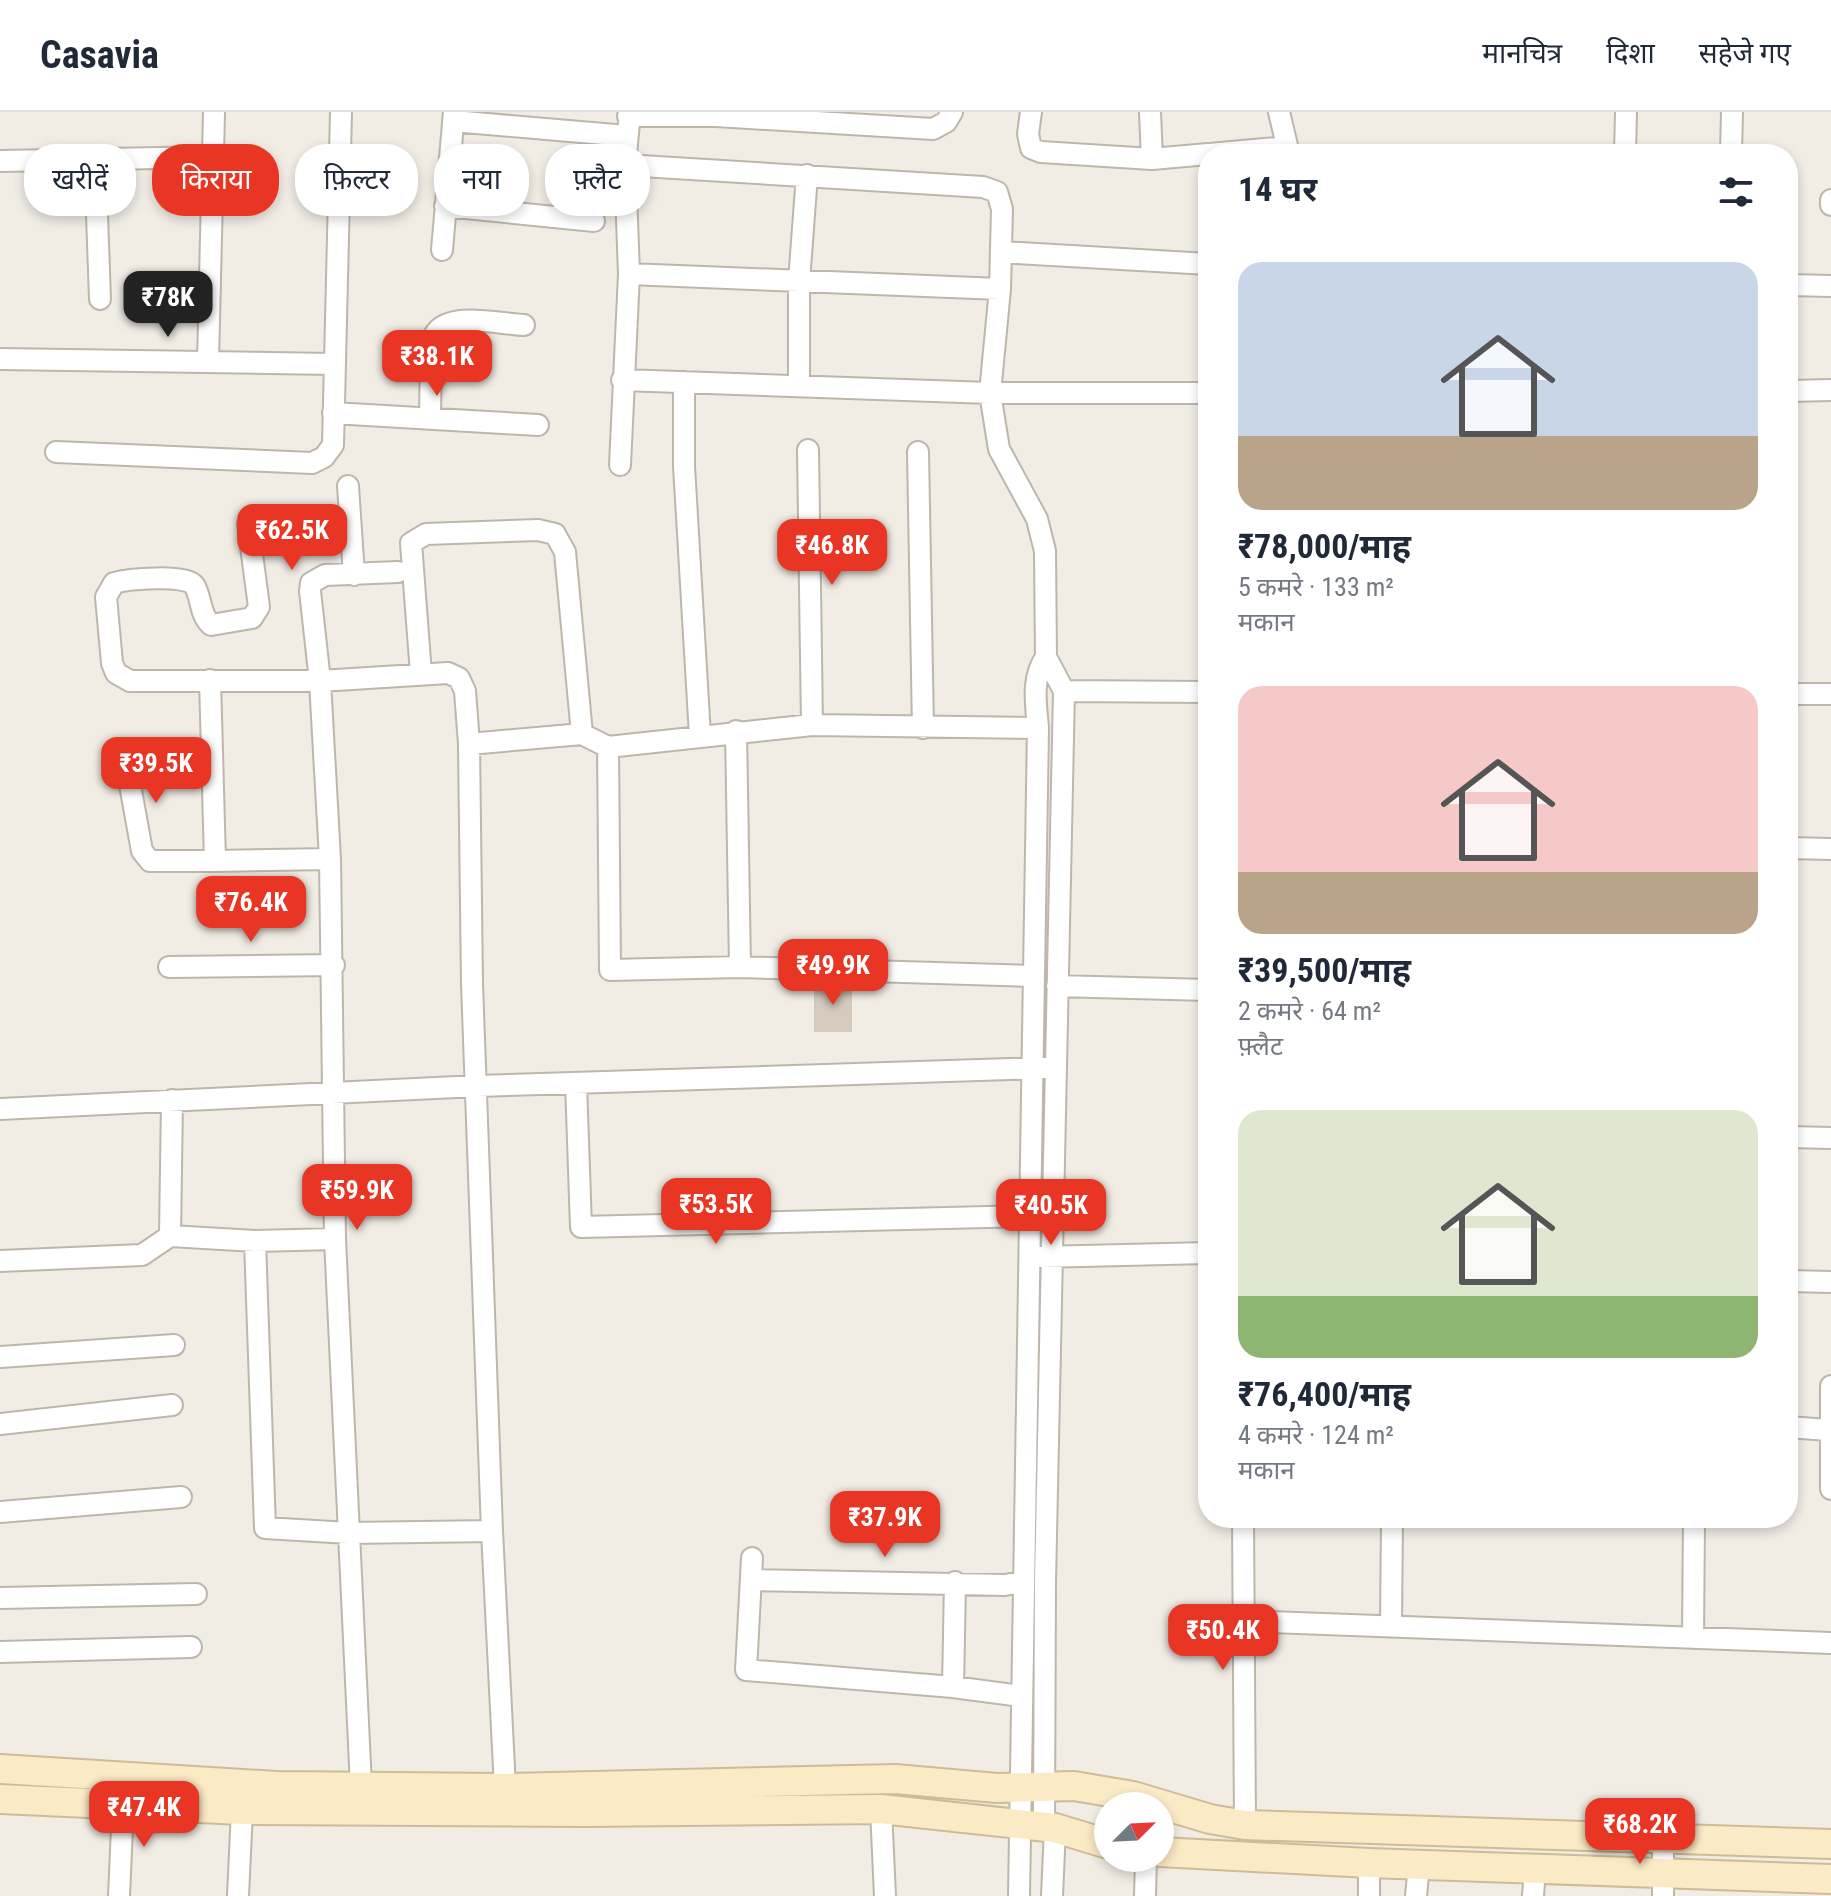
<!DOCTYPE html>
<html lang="hi">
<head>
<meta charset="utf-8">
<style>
	:root { --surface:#fff; --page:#f6f6f7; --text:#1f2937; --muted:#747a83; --line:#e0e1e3; --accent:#e93523 }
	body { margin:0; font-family:"Roboto Condensed","Noto Sans Devanagari",sans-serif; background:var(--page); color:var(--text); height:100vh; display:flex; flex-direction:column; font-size:30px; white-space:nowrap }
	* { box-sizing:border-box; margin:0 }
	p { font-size:26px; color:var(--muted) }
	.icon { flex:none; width:44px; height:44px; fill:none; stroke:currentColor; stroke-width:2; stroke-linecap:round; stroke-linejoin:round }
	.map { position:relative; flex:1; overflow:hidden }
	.side { position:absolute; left:1198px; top:32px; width:600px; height:1384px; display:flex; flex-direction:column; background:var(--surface); border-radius:32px; box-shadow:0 4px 12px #0003 }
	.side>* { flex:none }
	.top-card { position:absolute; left:24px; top:32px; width:760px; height:72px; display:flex; gap:16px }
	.needle { width:52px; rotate:66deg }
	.buttons { position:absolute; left:1094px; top:1680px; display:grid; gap:16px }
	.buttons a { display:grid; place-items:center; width:80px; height:80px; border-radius:50%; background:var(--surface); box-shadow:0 4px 12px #0003; font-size:40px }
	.price { position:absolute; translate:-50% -68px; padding:0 18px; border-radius:16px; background:var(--accent); color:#fff; font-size:26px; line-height:52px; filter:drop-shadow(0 2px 4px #0008) }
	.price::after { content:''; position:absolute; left:50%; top:48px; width:24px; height:18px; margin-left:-12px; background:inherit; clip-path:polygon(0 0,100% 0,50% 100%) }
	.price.selected { background:#222; color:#fff }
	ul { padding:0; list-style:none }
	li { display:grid; align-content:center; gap:16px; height:424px; padding:0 40px }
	li span { display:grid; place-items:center; height:248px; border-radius:24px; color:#555 }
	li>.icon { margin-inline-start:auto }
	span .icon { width:144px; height:144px; fill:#fffc; stroke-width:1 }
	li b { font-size:34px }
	h2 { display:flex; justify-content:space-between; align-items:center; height:96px; padding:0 40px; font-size:34px }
	.pill { padding:0 28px; border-radius:32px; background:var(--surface); box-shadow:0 4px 12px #0003; font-size:28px; line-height:72px }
	.pill.selected { background:var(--accent); color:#fff }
	header { display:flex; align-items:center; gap:48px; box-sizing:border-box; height:112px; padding:0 40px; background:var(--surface); border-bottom:2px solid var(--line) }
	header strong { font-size:38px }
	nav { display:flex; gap:44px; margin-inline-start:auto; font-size:28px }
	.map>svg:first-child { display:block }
	.building { fill:#d4cabe }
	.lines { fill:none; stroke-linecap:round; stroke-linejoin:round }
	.street-casing { stroke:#beb6ab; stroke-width:24 }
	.secondary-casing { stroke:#cdbc97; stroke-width:32 }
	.street { stroke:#fff; stroke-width:20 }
	.secondary { stroke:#faeac5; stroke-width:28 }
</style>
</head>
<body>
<header>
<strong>Casavia</strong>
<nav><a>मानचित्र</a><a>दिशा</a><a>सहेजे गए</a></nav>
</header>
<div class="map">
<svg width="1831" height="1784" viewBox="0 0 1831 1784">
	<rect width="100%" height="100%" fill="#f1ece4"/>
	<path class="building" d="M814,870L852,871V920H814Z"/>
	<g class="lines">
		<g class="street-casing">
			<path id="street" d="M1031,0L1028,22L1031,36L1041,40L1152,47L1208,42
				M1150,0L1152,47
				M1279,0L1289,42
				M628,4H716L933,17L946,10L952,0
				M453,9L627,24
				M1210,42L1287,35
				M1625,42L1626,0
				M1731,42L1732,0
				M95,47L100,187
				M0,49L213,45
				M625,53L983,75L997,80L1002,97L1000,177L990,281L999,337L1037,407L1045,439L1046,545C1031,567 1036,591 1038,616L1019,1784
				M1831,93V88
				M445,94L594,109
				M442,138L454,0
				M1001,140L1208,152
				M629,162L1000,177
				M1788,173L1831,174
				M0,247L334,252
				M208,250L214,0
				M622,268L990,281H1208
				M684,270V354L700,624
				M799,274V169L807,63
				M1788,279L1831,278
				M333,301L538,313
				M430,307L431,233C437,195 495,212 524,213
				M808,338L812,613
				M56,340L312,351L324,345L333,333L341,0
				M918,340L923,616
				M620,353L629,162L625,53L630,0
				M348,374L354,463
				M248,412L259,495L252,506L211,513C199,502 202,485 194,473C185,462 128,467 114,471L106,485L112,551L116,561L130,569H320L448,561L459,566L465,579L469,632L472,872L492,1419L505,1676
				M421,562L411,431L426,422L538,418L555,422L565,440L582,622
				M210,568L215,749L330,747
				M1064,579L1208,580
				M1788,582H1831
				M736,619L740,855
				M469,632L582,622L608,635L812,613L1038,616
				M608,635L610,858L740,855L1034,864
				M211,639L144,646L131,651L128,662L142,739L150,749H215
				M1788,736L1831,737
				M169,855L334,853
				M1057,874L1208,878
				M576,971L581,1115L1030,1104
				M0,997L477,974L1045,956
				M1788,1025L1831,1026
				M170,1124L255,1129L335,1127
				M255,1129L265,1416L349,1421L492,1419
				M1040,1145L1208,1141
				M0,1149L142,1143L170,1124L172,988
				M1788,1169L1831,1170
				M0,1245L174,1233
				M1831,1274V1377
				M0,1312L172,1293
				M1788,1315L1828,1318
				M0,1400L181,1385
				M1243,1406L1245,1713
				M752,1446L746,1558L953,1575L1021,1584
				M751,1468L1005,1473L1022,1470
				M0,1486L196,1482
				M1245,1509L1831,1531
				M1391,1515L1392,1406
				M1693,1526L1694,1406
				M0,1540L191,1535
				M953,1575L955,1470
				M361,1674L335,1127L330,747L320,569L310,479L311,471L325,463L398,460
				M881,1697L885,1784
				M1044,1715L1045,1470L1064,579L1046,545
				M1663,1726V1784
				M1369,1751V1784
				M119,1784L123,1693
				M238,1784L242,1698
				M1052,1784L1055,1716
				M1145,1784L1146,1746
				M1416,1784L1419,1753
				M1533,1784L1535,1757"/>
		</g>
		<g class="secondary-casing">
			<path id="secondary" d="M0,1657L277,1674L505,1676L895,1667L997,1676L1074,1674L1133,1684L1210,1707L1245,1713L1831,1732
				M0,1687L242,1698L584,1700L881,1697L1055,1716L1108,1732
				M1160,1740L1369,1751L1831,1767"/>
		</g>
		<use href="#street" class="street"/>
		<use href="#secondary" class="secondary"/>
	</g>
</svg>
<div class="buttons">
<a><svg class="needle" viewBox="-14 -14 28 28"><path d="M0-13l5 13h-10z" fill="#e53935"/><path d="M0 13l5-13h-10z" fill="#747a83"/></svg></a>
</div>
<b class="price selected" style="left:168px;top:227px">₹78K</b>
<b class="price" style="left:437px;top:286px">₹38.1K</b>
<b class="price" style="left:292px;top:460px">₹62.5K</b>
<b class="price" style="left:832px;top:475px">₹46.8K</b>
<b class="price" style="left:156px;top:693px">₹39.5K</b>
<b class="price" style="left:251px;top:832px">₹76.4K</b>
<b class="price" style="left:833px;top:895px">₹49.9K</b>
<b class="price" style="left:357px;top:1120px">₹59.9K</b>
<b class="price" style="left:716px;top:1134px">₹53.5K</b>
<b class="price" style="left:1051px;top:1135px">₹40.5K</b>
<b class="price" style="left:885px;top:1447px">₹37.9K</b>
<b class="price" style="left:1223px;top:1560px">₹50.4K</b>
<b class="price" style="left:144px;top:1737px">₹47.4K</b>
<b class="price" style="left:1640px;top:1754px">₹68.2K</b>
<div class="top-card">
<a class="pill">खरीदें</a>
<a class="pill selected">किराया</a>
<a class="pill">फ़िल्टर</a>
<a class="pill">नया</a>
<a class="pill">फ़्लैट</a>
</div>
<section class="side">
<h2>14 घर<svg class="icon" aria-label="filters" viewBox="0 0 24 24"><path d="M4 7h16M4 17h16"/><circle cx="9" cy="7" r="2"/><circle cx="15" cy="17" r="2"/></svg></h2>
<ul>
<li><span style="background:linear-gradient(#c9d6e8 70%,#b9a48a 0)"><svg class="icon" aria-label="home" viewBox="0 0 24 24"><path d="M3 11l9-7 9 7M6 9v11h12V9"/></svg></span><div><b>₹78,000/माह</b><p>5 कमरे · 133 m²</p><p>मकान</p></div></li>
<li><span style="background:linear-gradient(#f6c9c9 75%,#b9a48a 0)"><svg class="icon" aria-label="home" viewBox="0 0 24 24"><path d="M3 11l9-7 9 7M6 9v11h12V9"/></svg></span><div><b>₹39,500/माह</b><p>2 कमरे · 64 m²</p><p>फ़्लैट</p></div></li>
<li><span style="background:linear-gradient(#dfe7d0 75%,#8fb573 0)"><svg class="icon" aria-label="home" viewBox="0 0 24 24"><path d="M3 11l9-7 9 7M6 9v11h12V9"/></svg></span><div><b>₹76,400/माह</b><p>4 कमरे · 124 m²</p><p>मकान</p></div></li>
</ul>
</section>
</div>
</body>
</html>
